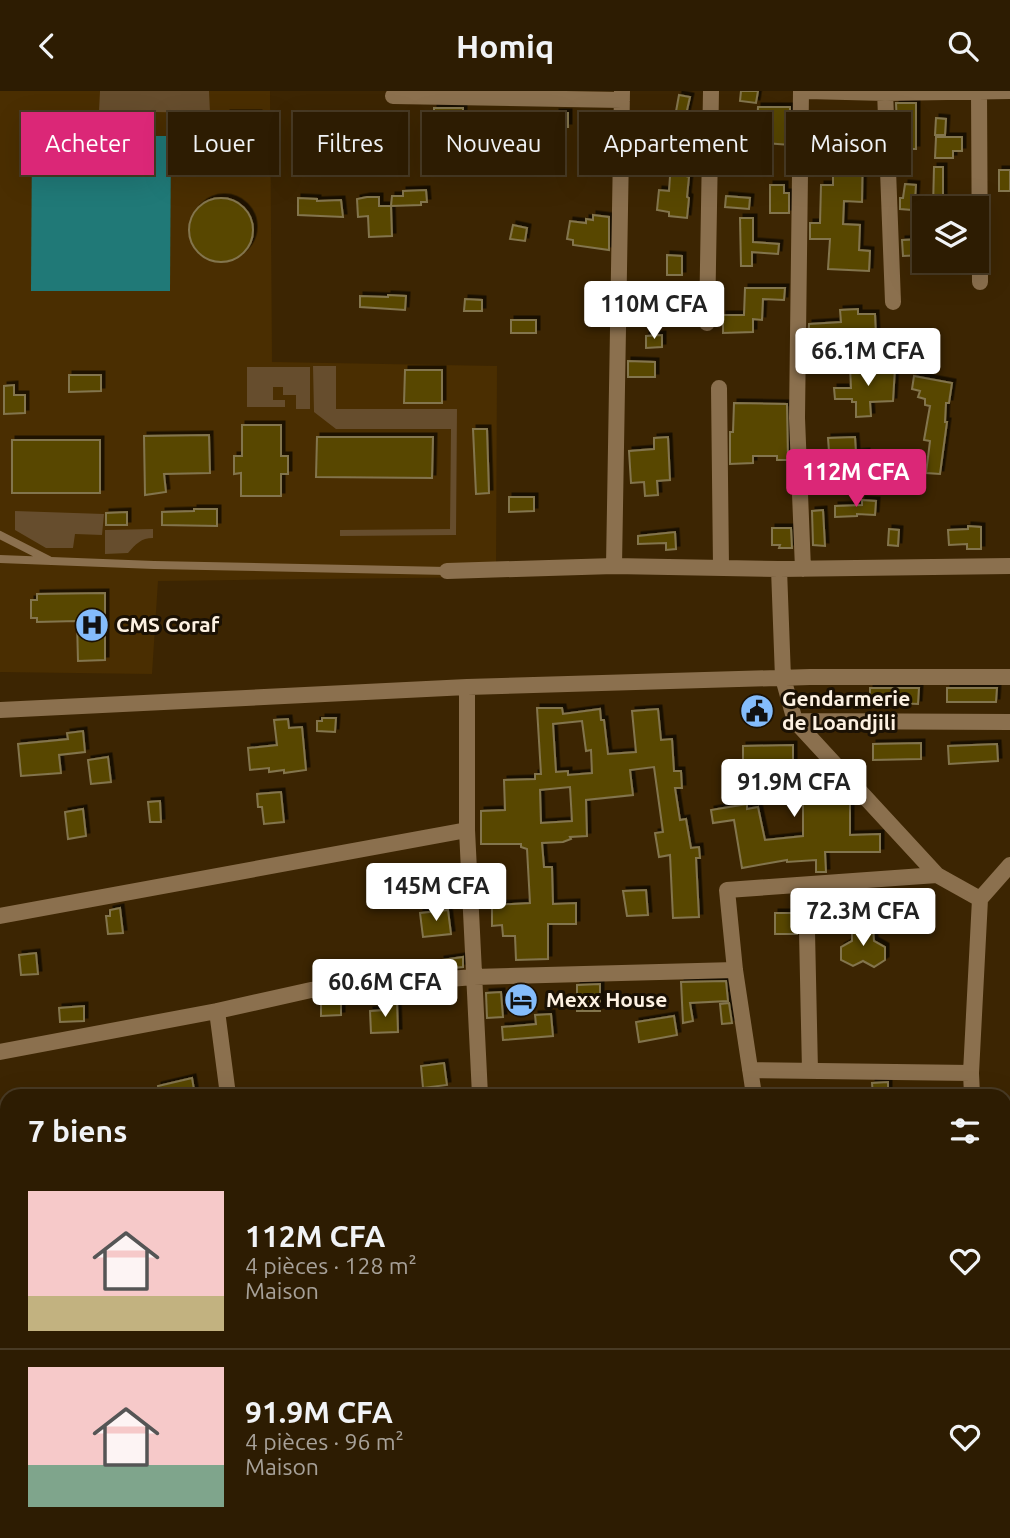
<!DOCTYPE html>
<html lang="fr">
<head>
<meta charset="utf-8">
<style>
	:root { --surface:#2d1c02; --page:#35250c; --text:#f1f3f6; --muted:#a7a199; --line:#483a24; --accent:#db2777 }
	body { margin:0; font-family:Ubuntu,sans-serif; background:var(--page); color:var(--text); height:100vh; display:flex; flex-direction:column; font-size:26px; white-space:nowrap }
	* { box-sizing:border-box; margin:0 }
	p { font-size:23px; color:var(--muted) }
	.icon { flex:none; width:38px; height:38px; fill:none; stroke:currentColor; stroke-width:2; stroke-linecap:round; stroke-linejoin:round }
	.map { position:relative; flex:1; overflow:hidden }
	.side { position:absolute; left:0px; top:998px; width:1012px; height:450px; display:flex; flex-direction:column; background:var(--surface); border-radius:21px 21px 0 0; box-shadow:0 7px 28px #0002,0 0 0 2px var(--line) }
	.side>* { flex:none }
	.guide { position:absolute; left:21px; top:21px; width:970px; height:63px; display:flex; gap:14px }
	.buttons { position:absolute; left:912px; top:105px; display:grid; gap:14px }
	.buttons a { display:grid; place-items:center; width:77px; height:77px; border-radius:0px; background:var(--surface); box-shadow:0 7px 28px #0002,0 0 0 2px var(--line); font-size:35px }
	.price { position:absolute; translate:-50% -60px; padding:0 16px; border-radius:7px; background:#fff; color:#222; font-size:23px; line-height:46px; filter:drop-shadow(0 2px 4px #0008) }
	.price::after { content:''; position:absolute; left:50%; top:42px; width:21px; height:16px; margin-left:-10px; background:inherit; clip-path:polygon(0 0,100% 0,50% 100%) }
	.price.current { background:var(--accent); color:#fff }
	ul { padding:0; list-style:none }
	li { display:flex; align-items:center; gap:21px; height:175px; padding:0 28px }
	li+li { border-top:2px solid var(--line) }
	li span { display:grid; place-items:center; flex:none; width:196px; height:140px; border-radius:0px; color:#555 }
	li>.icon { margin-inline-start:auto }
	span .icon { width:84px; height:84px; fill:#fffc; stroke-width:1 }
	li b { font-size:30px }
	h2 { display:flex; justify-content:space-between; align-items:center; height:84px; padding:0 28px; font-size:30px }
	.tag { padding:0 24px; border-radius:0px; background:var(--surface); box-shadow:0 7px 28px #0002,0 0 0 2px var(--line); font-size:24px; line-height:63px }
	.tag.current { background:var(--accent); color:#fff }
	header { display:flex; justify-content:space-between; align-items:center; height:91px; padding:0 28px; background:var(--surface); font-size:32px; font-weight:700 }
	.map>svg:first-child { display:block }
	.built { fill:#4a2e01 }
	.green { fill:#664d2d }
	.water { fill:#207977 }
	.building { fill:#594704; stroke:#83754d; stroke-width:2; fill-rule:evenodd; filter:url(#shadow) }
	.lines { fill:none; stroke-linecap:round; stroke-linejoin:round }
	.path { stroke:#a19078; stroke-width:2.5; stroke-dasharray:7 3.5; stroke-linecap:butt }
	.service { stroke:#8b704e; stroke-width:8 }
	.minor { stroke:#8b704e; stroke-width:16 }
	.labels { text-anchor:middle; stroke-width:6; stroke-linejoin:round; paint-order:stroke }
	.poi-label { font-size:21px; font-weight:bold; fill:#fdf1e2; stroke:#1b1104; text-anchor:start }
</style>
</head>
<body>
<header><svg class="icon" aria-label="back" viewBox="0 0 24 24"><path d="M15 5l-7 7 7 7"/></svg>Homiq<svg class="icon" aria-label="search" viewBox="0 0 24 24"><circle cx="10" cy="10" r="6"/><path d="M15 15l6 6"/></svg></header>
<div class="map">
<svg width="1010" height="1447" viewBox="0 0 1010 1447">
	<defs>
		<filter id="shadow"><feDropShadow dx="3.5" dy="-3.5" stdDeviation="0" flood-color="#0009"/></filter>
	</defs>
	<rect width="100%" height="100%" fill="#3c2502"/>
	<path class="built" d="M0,0H270L272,271L497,275L496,486L158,490L152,583L0,581Z"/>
	<path class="green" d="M100,0H209L210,22L99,20Z
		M313,275H336V318H457L456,444L340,445V439L450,438L451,338H336L314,321Z
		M247,276H310V318H296V304H283V296H273V309H285V316H247Z
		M15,420L104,423L102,444L75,443L73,457H46L15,439Z
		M153,438V447C141,447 136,453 128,462L105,463V439Z"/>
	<path class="water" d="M32,45H171L170,200H31Z"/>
	<path class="building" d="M741,0H758L756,12L740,10Z
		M679,4L690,6L685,28L675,26Z
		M896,12H916V58H898Z
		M758,16H790V54L765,52L766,39L757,38Z
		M434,17H463V54L452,53V48H430V38H434Z
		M556,22H568V36H556Z
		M227,23H258V50H227Z
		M936,27L946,28L945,44H935Z
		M377,30V52L356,53V31Z
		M823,30H836V50H811V38H823Z
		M44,38H90V54H44Z
		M936,46H962V60H953V67H935Z
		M687,52L700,53L699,66H686Z
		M847,53H863L862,111L844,110L843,133L860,134L859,159L870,160L869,180L828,178L830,148H810V132H820L821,94H833V84H847Z
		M724,55L739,56L738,71L723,70Z
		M671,71L687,72L686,85L689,86L687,106L689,107L687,127L669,125V121L657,119L659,99L669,100Z
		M934,76H943V117H933Z
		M999,79H1010V100H999Z
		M905,93L916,94L915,109H924V120L900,118V107H903Z
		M770,94H784V102H789V122H770Z
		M426,99L427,111H421V114L391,115L392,105H403V100Z
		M726,105L750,107L749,118L725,116Z
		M367,106H379V115H391L392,145L369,146L368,125L358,126L357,108Z
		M298,107L317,108V110L341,109L343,126L298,124Z
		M189 139a32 32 0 1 1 64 0a32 32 0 1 1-64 0Z
		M593,124L609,126V159L573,154V149L567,148L570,130L586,132V128L593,129Z
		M740,127H753V151L779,153L778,163L752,161V175H741Z
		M513,134L527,137L525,150L510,148Z
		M924,148V164L903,165L902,149Z
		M667,164L682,165V184H667Z
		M917,170H947V181H916Z
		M745,197H785L784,209L763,208L762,229L753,228V241L723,242V224H744Z
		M633,198L659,199L658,216L632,215Z
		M388,204L406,205L405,219L360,216V205L388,206Z
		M465,208L482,209V220H464Z
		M858,218V223H875L876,245L849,244L825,246V260L808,261L809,233L841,231L840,219Z
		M511,229H536V242H511Z
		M662,244V256L646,257V245Z
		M628,270L655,271V286H628Z
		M861,275L895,277L893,310L870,311L871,325L856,326V311H852V308H835L834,297H851L850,276Z
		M405,279H442V312H404Z
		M69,284H101V300L69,301Z
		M914,285L952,292L949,312H946L945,331H947L940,383L926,382L930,350L924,349L930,315L925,314V308L918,306L920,300L912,298Z
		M14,294V304H25V322L4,323V295Z
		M734,312L787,313L788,369H777V365H753V372L730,373V341H733Z
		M242,334H281V365H288V383H281V405H241V382L234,383V365H242Z
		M473,338H487L489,402L476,403Z
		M209,344L210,382L164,383L166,401L145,404L144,345Z
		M317,346H433L432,387L316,386Z
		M668,346L670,389L657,390L658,404L645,405L644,391L631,392L629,360L654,358V347Z
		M855,346L856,362L866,361L867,375L845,376L844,360L829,361L828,347Z
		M12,349H100V402H12Z
		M509,406H534V420L509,421Z
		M862,409L876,410L875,424L857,423V425L835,426V415L862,414Z
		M194,418H217V435L162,434V421L194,420Z
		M823,419L825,455L813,454L812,420Z
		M127,421V434H106V422Z
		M968,435L981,436V458H967V453L949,454L948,439L968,438Z
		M772,437H791L792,457H779L780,454H772Z
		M889,438L899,439L898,455L888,454Z
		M675,441L676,458L666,459V452L638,453V445Z
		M105,502V569L78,570L77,530L37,531V527H31V509H37V503Z
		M870,597H919L918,613L870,611Z
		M947,597H997L996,611H947Z
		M537,617H562L563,623L600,618L601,629H604L608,663L636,661L632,620L658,618L661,649L672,648L674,680H681L682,697H675L680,729L686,728L691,757L699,756L700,767H696L699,826L673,827L670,764L659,766L655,742L663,741L654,676L630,679L633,704L586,709L587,745L570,746L571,748L563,751L542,752L544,776H552L553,813L576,812V833H548V868L516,869L515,845H503L502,834L492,835V814L530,812L527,758L521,756V753H481V720L505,719L504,689L535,688V683H541ZM582,630L586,660L591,659L592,682L568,684V680L556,681L553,633ZM570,696L572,730L541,732L540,699Z
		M322,627H336L335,641L317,640V630H322Z
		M288,628L289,637L302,636L306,679L284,682V679L269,681V677L250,679L248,657L277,654L274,629Z
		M83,640L85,661L59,664L61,682L21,685L18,653L68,648L67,642Z
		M921,652V668L873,669V653Z
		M997,653L998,670L949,673L948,655Z
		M793,654V687H821L820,712H850V744L880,743V761H825L826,781H816V769L787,771V769L742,777L734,729L713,732L711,719L747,713V718L758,716L765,749L803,745V703H772V671H743V655Z
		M108,666L111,691L91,693L88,669Z
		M281,701L284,731L264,733L262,716H258L257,703Z
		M160,710L161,731H150L148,711Z
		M83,718L86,745L68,748L65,721Z
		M646,799L648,824L627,825L623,800Z
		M120,817L123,842L108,843L106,825H110V819Z
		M448,819L451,843L423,846L420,822Z
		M775,822H796L797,843H775Z
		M863,831L873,838L874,850L885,856V869L874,876L863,870L853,875L841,869V856L852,850V838Z
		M36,862L38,883L21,884L19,864Z
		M463,866V876L442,878L441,869Z
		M726,890L728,910L690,912L693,930L683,932L681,891Z
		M600,893V920H577V894Z
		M501,901L503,926L487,927L486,902Z
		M331,908V911L341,910V924L321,925V909Z
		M397,909L398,941L371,942L370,920L385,919V910Z
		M729,912L732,932L722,933L720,913Z
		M84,915V930L60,931L59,917Z
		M551,923L553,945L503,949L502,936L536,933L535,924Z
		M674,925L677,944L639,951L636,931Z
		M444,972L447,994L423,997L421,975Z
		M192,987L195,1004H159L158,995Z
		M888,991V1004H873L872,992Z"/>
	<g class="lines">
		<path class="path" d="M1004,1293H1010
			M1004,1435H1010
			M505,1447L585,1440"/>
		<path class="service" d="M0,444L49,469
			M0,468L154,474L447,480"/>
		<path class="minor" d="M801,0L797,327L803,478
			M807,0L885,2L1010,0
			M885,0L893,211
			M979,0L980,191
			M393,5L622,9
			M707,232L711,0
			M719,297L721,476
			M614,475L622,0
			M779,478L783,587L795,630L937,784L980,808
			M447,480L614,475L779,478L1010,475
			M467,596V739L480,1004
			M0,619L467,596L810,586H1010
			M795,630L1010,631
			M806,794L810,980
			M0,825L467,739
			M217,920L228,1004
			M0,961L217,920L311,899L474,886L735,879
			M750,979L971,982
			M754,1004L735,879L727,799L937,784
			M972,1004L971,982L980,808L1010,774
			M0,1154L7,1152"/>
	</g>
	<defs>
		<g id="hospital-disc" transform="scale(1.75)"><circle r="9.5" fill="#84bcfb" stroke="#1b1104"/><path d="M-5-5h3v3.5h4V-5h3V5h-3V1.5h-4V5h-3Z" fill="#111"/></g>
		<g id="civic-disc" transform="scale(1.75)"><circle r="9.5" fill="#84bcfb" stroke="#1b1104"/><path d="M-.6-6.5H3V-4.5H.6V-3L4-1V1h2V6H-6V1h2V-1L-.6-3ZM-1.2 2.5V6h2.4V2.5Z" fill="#111"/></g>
		<g id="hotel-disc" transform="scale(1.75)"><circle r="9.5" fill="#84bcfb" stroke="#1b1104"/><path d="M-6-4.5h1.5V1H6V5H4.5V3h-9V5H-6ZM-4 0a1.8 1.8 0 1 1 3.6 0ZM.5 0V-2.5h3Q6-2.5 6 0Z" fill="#111"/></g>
	</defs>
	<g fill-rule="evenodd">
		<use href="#hospital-disc" x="92" y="534"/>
		<use href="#civic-disc" x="757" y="620"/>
		<use href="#hotel-disc" x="521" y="909"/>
	</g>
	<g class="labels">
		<g class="poi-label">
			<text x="116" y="541">CMS Coraf</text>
			<text x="782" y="615">Gendarmerie<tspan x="782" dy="24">de Loandjili</tspan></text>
			<text x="546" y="916">Mexx House</text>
		</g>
	</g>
</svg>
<div class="buttons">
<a><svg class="icon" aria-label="layers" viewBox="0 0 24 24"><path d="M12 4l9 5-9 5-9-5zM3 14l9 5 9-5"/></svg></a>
</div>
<b class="price" style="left:654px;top:250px">110M CFA</b>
<b class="price" style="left:868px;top:297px">66.1M CFA</b>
<b class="price current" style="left:856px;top:418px">112M CFA</b>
<b class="price" style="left:794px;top:728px">91.9M CFA</b>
<b class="price" style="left:436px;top:832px">145M CFA</b>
<b class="price" style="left:863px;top:857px">72.3M CFA</b>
<b class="price" style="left:385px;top:928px">60.6M CFA</b>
<div class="guide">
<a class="tag current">Acheter</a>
<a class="tag">Louer</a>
<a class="tag">Filtres</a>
<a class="tag">Nouveau</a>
<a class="tag">Appartement</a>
<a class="tag">Maison</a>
</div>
<section class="side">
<h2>7 biens<svg class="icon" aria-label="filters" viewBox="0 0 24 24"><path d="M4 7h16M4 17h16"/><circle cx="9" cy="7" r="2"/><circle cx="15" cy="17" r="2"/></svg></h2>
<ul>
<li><span style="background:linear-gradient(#f6c9c9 75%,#c2b280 0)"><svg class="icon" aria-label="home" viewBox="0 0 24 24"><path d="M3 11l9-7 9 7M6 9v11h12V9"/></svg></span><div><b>112M CFA</b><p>4 pièces · 128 m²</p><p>Maison</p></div><svg class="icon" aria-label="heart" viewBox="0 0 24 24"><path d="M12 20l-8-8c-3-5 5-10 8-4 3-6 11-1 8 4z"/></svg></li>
<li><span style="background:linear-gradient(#f6c9c9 70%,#7fa58c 0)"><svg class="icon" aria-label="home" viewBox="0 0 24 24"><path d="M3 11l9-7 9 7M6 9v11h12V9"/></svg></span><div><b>91.9M CFA</b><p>4 pièces · 96 m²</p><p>Maison</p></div><svg class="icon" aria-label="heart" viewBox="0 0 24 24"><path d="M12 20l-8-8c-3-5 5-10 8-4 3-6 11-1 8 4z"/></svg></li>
</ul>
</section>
</div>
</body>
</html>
